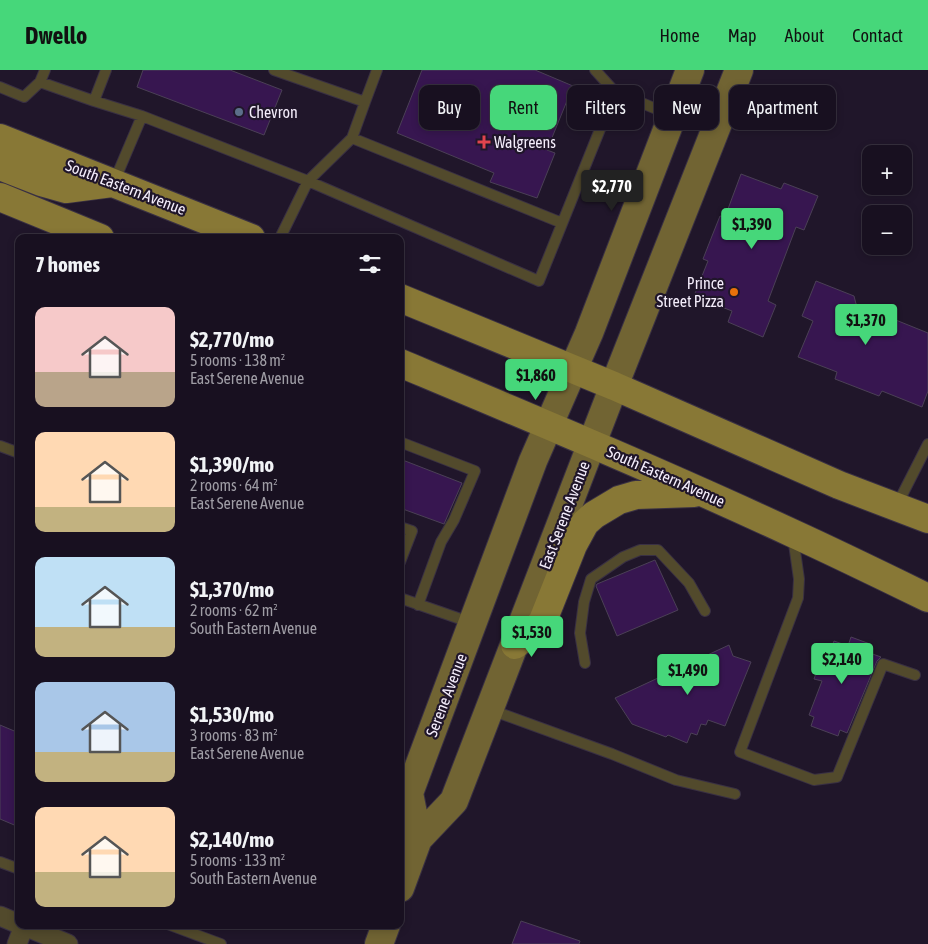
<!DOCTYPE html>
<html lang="en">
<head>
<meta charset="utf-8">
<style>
	:root { --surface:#181020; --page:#211929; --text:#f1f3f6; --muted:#9f9da5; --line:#36303e; --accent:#46d77a }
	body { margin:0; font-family:"Asap Condensed",sans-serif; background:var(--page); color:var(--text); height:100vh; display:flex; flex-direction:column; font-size:19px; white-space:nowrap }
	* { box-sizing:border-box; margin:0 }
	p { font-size:16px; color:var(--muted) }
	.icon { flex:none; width:28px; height:28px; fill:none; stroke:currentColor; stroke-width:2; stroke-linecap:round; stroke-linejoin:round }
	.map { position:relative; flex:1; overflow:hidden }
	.panel { position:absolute; left:15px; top:164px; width:389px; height:695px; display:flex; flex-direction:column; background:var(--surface); border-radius:10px; box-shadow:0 2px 8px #0003,0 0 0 1px var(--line) }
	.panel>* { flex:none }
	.banner { position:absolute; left:419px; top:15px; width:434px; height:45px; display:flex; gap:10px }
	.fabs { position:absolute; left:862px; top:75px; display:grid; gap:10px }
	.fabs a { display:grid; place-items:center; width:50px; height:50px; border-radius:10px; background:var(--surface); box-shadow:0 2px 8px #0003,0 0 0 1px var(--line); font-size:25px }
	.price { position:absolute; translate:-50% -42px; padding:0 11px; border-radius:5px; background:var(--accent); color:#111; font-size:16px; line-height:32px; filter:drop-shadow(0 1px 2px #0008) }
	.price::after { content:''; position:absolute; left:50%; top:30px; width:15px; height:11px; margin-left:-8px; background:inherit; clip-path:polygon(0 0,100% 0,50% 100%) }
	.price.current { background:#222; color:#fff }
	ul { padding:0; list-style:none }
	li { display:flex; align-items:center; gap:15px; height:125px; padding:0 20px }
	li span { display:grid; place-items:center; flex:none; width:140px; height:100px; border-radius:10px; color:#555 }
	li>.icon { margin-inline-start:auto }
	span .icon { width:60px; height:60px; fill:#fffc; stroke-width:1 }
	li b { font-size:21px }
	h2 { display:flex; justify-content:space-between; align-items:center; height:60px; padding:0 20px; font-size:21px }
	.tag { padding:0 18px; border-radius:10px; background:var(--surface); box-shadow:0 2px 8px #0003,0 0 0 1px var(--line); font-size:18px; line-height:45px }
	.tag.current { background:var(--accent); color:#111 }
	header { display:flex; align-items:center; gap:30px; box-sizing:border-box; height:70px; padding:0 25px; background:var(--accent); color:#111 }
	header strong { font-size:24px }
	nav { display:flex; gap:28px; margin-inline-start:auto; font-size:18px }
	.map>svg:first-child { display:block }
	.building { fill:#371650; stroke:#4b4056 }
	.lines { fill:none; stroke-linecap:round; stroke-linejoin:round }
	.lane-casing { stroke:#393043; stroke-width:12 }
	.street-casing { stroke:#393043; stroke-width:21 }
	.secondary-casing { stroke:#393043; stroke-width:30 }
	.primary-casing { stroke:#393043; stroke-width:30 }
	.lane { stroke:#524a2c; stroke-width:10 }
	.street { stroke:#524a2c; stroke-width:19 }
	.secondary { stroke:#716433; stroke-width:28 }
	.primary { stroke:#887836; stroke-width:28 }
	.service-dot { fill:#5c6f8a; stroke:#20162a; stroke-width:2 }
	.health-dot { fill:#e0444e; stroke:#20162a; stroke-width:2 }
	.food-dot { fill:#e8710a; stroke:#20162a; stroke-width:2 }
	.labels { text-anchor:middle; stroke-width:4.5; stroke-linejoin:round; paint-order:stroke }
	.poi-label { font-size:16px; fill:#f4edfb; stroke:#20162a; text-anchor:start }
	.street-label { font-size:16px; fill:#f4edfb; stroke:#20162a }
</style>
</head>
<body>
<header>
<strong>Dwello</strong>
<nav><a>Home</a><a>Map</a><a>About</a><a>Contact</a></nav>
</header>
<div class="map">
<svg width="928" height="874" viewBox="0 0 928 874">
	<rect width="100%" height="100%" fill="#20162a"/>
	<path class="building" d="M143,0H230L282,20L264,65L137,17Z
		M422,0H535L573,16L547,80L555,83L537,128L490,112L494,103L397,63Z
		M741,104L781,119L784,113L818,126L804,160L796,157L768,231L776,235L763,267L728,252L732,241L694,226L708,191L703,189L712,166L720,146L725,147Z
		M816,211L854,226L856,234L928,263V321L922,337L882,321L879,326L835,309L837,302L798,287L813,251L802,246Z
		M400,389L462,413L444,454L400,438Z
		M655,490L678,540L617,566L596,516L597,514Z
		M851,567L870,574L867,582L881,587L877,591L847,663L840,660L838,666L811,656L814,647L809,645L822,611L814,609L820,592L825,593L834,571L848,576Z
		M729,575L733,586L751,592L725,656L708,650L706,655L701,654L697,665L691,663L687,673L668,665L666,667L632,654L615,628Z
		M0,655L19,663V757L0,749Z
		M521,851L580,871L579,874H512Z"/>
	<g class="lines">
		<g class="lane-casing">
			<path id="lane" d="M106,0L94,31L142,46L308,111L539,211L615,22
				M274,0L365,32L352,68L562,153
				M595,0L615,22L671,45
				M40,12L94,31
				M0,17L24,27L40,12L45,0
				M365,32L377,0
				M114,112L142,46
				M280,168L308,111L352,68
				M400,372L475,401L454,450L441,472L418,535
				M0,376L19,383
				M897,435L928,374
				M400,457L412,461L400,492
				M793,467L799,509L798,528L740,682L814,710L837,707L883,594L915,605
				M400,528L472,553
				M585,593L580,563L584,532L591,509L623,487L640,480H658L689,513L705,541
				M491,640L612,684L676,710L735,724
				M0,792L19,799
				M170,855L221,874"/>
		</g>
		<g class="street-casing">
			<path id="street" d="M0,846L19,854
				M22,855L68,874
				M17,874L24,856"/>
		</g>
		<g class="secondary-casing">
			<path id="secondary" d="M418,769L454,731L614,316L739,0
				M400,818L418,769L409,723L533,391L589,263L690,0
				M379,874L386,855"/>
		</g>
		<g class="primary-casing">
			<path id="primary" d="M0,68L251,168
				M0,96L41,112L66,119L112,113
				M0,127L100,168
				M400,228L614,316L839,415L928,449
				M400,293C531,348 663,403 792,463C838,484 883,506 928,528
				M515,575L542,553L573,475L585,453L594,445L619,430L636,425L694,423"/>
		</g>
		<use href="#lane" class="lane"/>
		<use href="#street" class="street"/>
		<use href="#secondary" class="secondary"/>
		<use href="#primary" class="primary"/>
	</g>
	<circle class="service-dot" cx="239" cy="42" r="5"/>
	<path class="health-dot" d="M481.5 64.5h5v5h5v5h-5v5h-5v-5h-5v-5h5z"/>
	<circle class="food-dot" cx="734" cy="222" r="5"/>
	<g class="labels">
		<g class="poi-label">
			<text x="249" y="48">Chevron</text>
			<text x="494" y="78">Walgreens</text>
			<text x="724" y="219" text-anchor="end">Prince<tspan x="724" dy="18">Street Pizza</tspan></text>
		</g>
		<g class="street-label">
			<text transform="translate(126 117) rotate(21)" y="6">South Eastern Avenue</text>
			<text transform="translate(666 406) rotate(24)" y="6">South Eastern Avenue</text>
			<text transform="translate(564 445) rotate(-69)" y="6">East Serene Avenue</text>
			<text transform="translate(446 625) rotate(-69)" y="6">Serene Avenue</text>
		</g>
	</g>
</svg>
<div class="fabs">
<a>+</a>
<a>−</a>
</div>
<b class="price current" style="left:612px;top:142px">$2,770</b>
<b class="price" style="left:752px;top:180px">$1,390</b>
<b class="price" style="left:866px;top:276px">$1,370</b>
<b class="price" style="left:536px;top:331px">$1,860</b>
<b class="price" style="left:532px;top:588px">$1,530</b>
<b class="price" style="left:842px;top:615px">$2,140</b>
<b class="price" style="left:688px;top:626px">$1,490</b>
<div class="banner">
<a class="tag">Buy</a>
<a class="tag current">Rent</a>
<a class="tag">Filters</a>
<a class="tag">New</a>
<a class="tag">Apartment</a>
</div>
<section class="panel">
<h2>7 homes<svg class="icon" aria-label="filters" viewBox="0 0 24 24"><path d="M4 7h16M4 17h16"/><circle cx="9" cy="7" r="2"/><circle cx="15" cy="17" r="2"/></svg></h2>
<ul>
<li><span style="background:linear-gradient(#f6c9c9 65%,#b9a48a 0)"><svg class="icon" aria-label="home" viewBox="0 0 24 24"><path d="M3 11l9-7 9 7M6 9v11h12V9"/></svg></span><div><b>$2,770/mo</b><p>5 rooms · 138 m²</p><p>East Serene Avenue</p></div></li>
<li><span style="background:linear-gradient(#ffd9b3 75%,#c2b280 0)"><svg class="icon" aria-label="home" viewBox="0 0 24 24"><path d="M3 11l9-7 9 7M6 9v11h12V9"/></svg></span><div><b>$1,390/mo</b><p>2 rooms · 64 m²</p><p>East Serene Avenue</p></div></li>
<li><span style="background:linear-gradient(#bfe0f5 70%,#c2b280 0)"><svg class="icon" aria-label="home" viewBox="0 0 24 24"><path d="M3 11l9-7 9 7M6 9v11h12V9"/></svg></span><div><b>$1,370/mo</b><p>2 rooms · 62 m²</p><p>South Eastern Avenue</p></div></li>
<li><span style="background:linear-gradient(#a9c7e8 70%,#c2b280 0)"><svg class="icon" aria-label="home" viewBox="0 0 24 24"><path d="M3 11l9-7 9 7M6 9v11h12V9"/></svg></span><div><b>$1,530/mo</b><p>3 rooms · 83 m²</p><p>East Serene Avenue</p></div></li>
<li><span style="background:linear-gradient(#ffd9b3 65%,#c2b280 0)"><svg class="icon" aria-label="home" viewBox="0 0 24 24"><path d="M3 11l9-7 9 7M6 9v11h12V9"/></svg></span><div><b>$2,140/mo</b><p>5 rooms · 133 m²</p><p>South Eastern Avenue</p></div></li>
</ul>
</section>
</div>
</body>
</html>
